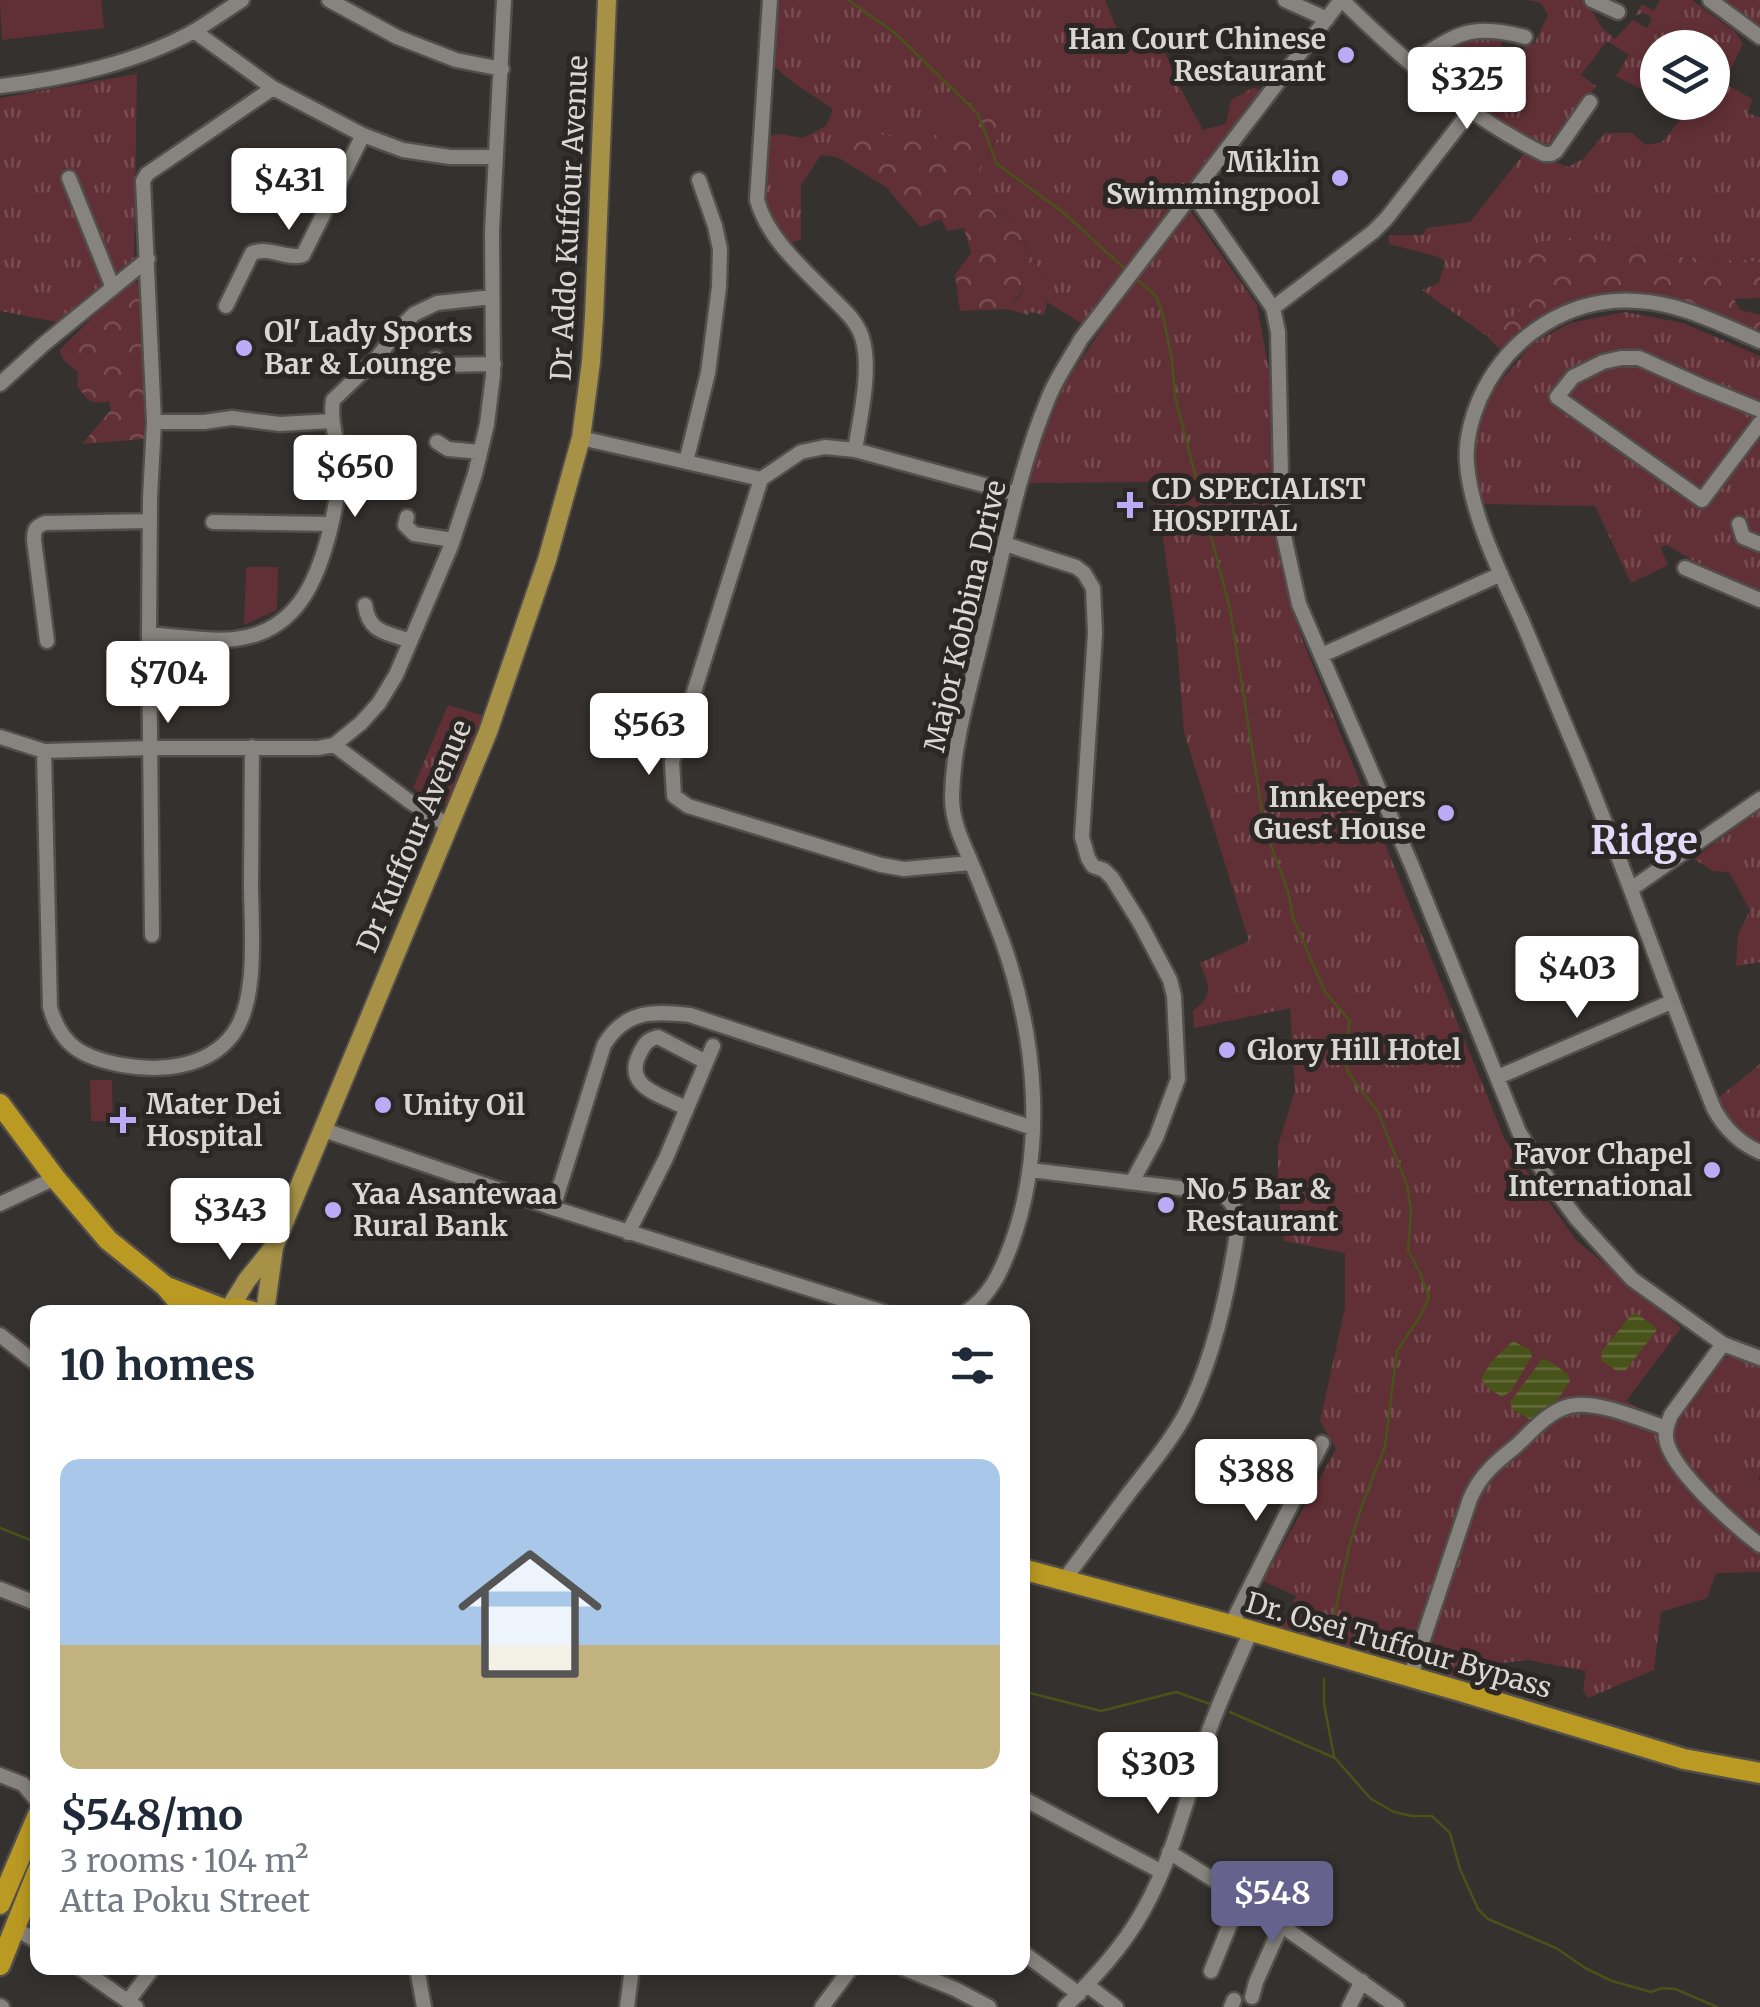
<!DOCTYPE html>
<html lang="en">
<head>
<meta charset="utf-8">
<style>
	:root { --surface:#fff; --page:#f6f6f7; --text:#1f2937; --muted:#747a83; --accent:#65638d }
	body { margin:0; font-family:Merriweather,serif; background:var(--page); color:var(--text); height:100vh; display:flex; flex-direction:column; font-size:38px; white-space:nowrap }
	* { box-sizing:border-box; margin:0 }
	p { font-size:32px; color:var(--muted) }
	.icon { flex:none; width:55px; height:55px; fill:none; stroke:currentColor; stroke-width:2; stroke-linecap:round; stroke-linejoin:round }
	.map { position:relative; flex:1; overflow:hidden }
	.sheet { position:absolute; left:30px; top:1305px; width:1000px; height:670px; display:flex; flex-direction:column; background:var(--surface); border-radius:20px; box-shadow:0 5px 15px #0003 }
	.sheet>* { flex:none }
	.fabs { position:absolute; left:1640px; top:30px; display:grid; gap:20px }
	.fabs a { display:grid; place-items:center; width:90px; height:90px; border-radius:50%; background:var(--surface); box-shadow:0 5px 15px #0003; font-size:50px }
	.price { position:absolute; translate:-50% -85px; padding:0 22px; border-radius:10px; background:#fff; color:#222; font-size:32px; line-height:65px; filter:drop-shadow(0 2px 5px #0008) }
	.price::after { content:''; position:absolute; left:50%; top:60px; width:30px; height:22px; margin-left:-15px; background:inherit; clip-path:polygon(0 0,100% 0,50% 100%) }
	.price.current { background:var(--accent); color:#fff }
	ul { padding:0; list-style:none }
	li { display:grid; align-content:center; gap:20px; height:530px; padding:0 30px }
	li span { display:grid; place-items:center; height:310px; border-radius:20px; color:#555 }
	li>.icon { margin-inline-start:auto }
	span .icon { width:180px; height:180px; fill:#fffc; stroke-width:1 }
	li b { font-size:42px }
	h2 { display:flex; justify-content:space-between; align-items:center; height:120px; padding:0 30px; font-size:42px }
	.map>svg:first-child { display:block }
	.grass { fill:url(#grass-tufts) }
	.forest { fill:url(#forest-crowns) }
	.pitch { fill:#613036 }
	.water { fill:url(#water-rules) }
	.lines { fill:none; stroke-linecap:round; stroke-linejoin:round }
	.stream { stroke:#48531a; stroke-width:2.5 }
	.minor-casing { stroke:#524e4b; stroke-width:19 }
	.major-casing { stroke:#524e4b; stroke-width:22 }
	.highway-casing { stroke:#524e4b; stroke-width:25 }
	.minor { stroke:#87837e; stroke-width:14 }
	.major { stroke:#a69147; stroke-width:18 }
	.highway { stroke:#ba9a23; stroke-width:20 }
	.poi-dot { fill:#bbaaf6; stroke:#2b2724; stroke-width:4 }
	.labels { text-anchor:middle; stroke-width:10; stroke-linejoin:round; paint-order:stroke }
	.poi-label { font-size:28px; font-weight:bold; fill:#d9d6d4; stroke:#2b2724; text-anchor:start }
	.street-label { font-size:28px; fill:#d9d6d4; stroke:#2b2724 }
	.district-label { font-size:38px; font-weight:bold; fill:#e0dbf8; stroke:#2b2724 }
</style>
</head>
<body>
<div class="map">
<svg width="1760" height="2007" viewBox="0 0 1760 2007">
	<defs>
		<pattern id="grass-tufts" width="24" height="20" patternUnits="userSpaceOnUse" patternTransform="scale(2.5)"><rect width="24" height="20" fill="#613036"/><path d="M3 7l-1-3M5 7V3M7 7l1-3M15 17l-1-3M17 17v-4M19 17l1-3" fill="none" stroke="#774d52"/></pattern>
		<pattern id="forest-crowns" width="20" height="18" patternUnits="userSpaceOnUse" patternTransform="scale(2.5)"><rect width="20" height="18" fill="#613036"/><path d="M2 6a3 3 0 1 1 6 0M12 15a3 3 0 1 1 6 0" fill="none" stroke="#774d52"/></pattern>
		<pattern id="water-rules" width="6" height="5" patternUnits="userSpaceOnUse" patternTransform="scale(2.5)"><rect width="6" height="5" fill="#48531a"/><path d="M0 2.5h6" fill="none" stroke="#626b3a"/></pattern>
	</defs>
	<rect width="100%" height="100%" fill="#35312e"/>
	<path class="grass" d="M778,0H1105L1121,39L1143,32L1166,55L1180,88L1203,130L1226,124L1231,100L1253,88L1262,90L1084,325L1047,302L1044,315L1030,312L1028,315L1008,309L1019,297L1026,286L1044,277L1022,240L1028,226L1002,211L1014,223L1006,226L985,203L974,182L1001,132L967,103L930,145L909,141L847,140L837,157L821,155L801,185V239L791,243C786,237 779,231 775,225C764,203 758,158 770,136L780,134L803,138L826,126L833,109L795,84L771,64L773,17Z
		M1527,0H1586L1602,28L1615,39L1633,20L1647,28L1652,20L1649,15L1642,13L1635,16L1642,4L1654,11L1660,0H1692L1735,32L1743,44L1724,83L1752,99L1748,113L1760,118V262L1676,257L1621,243L1519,266L1527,305L1488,337L1422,290L1439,283L1445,261L1436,256L1389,244V235H1423L1427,228L1470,222L1526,151L1568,167L1583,159L1605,133H1632L1646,145L1662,142L1686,113L1667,103L1712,102V48H1658L1657,97L1616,76L1629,55L1607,41L1581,75L1596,86L1550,152C1504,128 1458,99 1421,62C1441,48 1477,29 1501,41L1506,60L1525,57L1524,46L1534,44L1548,15L1541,3Z
		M1716,0H1760V34Z
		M137,74L134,258L56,322L0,311V98Z
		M1189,209L1257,305L1270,376L1272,530L1302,639L1505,1140L1576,1240L1681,1328L1626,1401L1661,1420L1660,1440L1668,1461L1718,1519L1749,1544L1760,1548V1572L1716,1573L1707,1598L1661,1612L1654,1670L1588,1698L1583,1690L1586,1671L1528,1660L1502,1663L1493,1693L1280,1630L1296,1596L1263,1581L1336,1449L1320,1421L1345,1308V1253L1284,1241L1278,1192V1146L1295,1090L1290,1008L1194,1028L1193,1011C1216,994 1208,986 1200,963L1249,941L1184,732L1176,631L1155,482L1029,483L1041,439L1067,380L1114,311Z
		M1625,312L1683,323L1760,356V594L1717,575L1667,545L1660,547L1668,565L1631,583L1595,506L1480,504L1471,440L1487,397L1533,343L1570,323Z
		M448,705L484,716L449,803L433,805L413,788Z
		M1760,809V962L1736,966L1738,935L1750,910L1729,872L1713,871L1694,859Z
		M1760,1064V1144L1736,1132L1717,1099Z
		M1731,1356L1760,1367V1474L1758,1480L1760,1481V1538L1681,1465L1670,1433C1682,1412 1706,1362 1731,1356Z"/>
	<path class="forest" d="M967,103L987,104L1001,131L974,182L985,203L1006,226L1013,222L998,205L1003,198H1019L1028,226L1022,241L1044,278L1026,286L1008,309L960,311L955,275L971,253L964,228L947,231L941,219L920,227L886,187L837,157L847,140L875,133L930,145Z
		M1578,237L1621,243L1676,257L1760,262V298L1734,299L1740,310L1760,315V339L1675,304L1634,294L1589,299L1538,319L1503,353L1488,337L1527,305L1519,266L1539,242Z
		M132,281L142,285L144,294V439L82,444L111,410L109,401C89,405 90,402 77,386L78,372C71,366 60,360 60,350L126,283Z"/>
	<path class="pitch" d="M0,0H101L104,28L2,40Z
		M246,567H278L277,610L244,625Z
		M90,1080H112L113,1121H91Z"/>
	<path class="water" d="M1636,1313L1656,1328V1331L1626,1370L1617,1371L1602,1361L1601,1352L1632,1314Z
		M1513,1341L1530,1350L1532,1356L1511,1391L1502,1397L1488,1388L1481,1379L1491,1362Z
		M1542,1359H1546L1568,1374L1570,1381L1547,1416L1538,1421L1529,1419L1512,1409L1510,1402Z"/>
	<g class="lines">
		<path class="stream" d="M848,0L895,33L978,114L997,164L1064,213L1125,269
			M1139,281L1155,295L1162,311L1172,360L1175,397L1230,609L1265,830L1288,891L1293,918L1325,992L1350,1021L1344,1053L1348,1073L1378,1112L1407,1185L1411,1212L1408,1250L1420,1273L1429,1297L1421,1315L1397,1351L1385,1447L1363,1502L1350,1543L1331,1630
			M0,1528L38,1543
			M1324,1679V1704L1334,1756
			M1022,1691L1101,1711L1176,1692L1213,1705
			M1230,1712L1335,1758L1371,1799L1394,1812L1412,1816H1432L1450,1833L1460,1869L1478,1909L1488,1919L1556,1948L1585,1968L1612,1981L1651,1992L1662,1988L1675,1989L1717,2007"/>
		<g class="minor-casing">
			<path id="minor" d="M329,0L397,37L456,60L502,69
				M770,0L757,200C768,240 804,269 832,298C844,310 859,323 863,341C871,372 860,418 855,450
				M1285,0L1327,19
				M1342,0C1402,59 1468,117 1544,154H1551L1556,151L1590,102
				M1592,0L1618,12
				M1710,0L1760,37
				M194,31L273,88L363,135L403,150L450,157H495
				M1410,63C1457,35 1468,22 1525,37
				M0,86C64,79 140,62 196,30C211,21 226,10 242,0
				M69,178L113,288
				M1194,195L1273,308L1278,332L1282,527L1299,604L1412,866L1519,1132L1551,1184L1577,1219L1632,1279L1723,1344L1760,1358
				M226,306L252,253C270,246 287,260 303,255L363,135
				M1273,308L1373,232L1386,219L1472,109
				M1760,341C1722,325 1680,303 1638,301C1570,296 1508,336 1480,398C1471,419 1465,440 1467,464C1471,515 1501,575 1522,621C1540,663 1557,706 1575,748C1625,867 1666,989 1714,1109C1725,1129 1739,1143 1760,1152
				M436,358L442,365L494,364
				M0,384L45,343L148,259
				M1760,410L1701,386L1639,358H1621L1603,362L1573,377L1557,397L1702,500L1760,423
				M154,422H204L232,418L280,424L332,421
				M581,438L761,479L801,452L825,447L855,450L1017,494
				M437,442L448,449L480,452
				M686,462L708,373L719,287L720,249L715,226L699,180
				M761,479L672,762L674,796L688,806L881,865L904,869L971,863
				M407,517L405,525L414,534L453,540
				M213,522L331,524
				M1739,524L1743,537L1760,544
				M1005,544L1076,567L1084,573L1093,588L1095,633L1082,837L1088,858L1093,866L1104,870L1112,878L1140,923L1170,980L1174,996L1178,1079L1156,1138L1132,1182
				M1685,568L1760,600
				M365,605C369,633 386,632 410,641
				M149,634C177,636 207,642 235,639C296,632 317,582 330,530C335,510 339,490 339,469C340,445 329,424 333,400L375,360L403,325L414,314L437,303L492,297
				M47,641L34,540C34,530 35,527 45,523L150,521
				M1322,655L1501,574
				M0,737L44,751L150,748H318L334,745L361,723L379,703L396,675L451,546L475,474L487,424L493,375L492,231L504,0
				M334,745L409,801L449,826
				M44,751L50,1007C61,1047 84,1058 122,1065C160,1072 208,1068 233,1034C259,999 251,926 251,884C251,839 252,793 252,747
				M1631,889L1760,799
				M152,935L149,634L150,498L154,422L143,181L147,174L273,88
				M1498,1077L1671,1002
				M686,1108C661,1095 622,1087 640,1053C645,1043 647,1040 658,1037L706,1062
				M324,1130L553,1208L883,1312
				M1030,1170L1220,1193C1246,1207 1236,1239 1232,1263C1223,1313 1210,1365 1187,1411C1172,1440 1149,1467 1129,1493C1107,1522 1086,1551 1064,1580
				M0,1204L55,1178
				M553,1208L604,1045C625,1010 653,1011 690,1015L1033,1128
				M628,1233L666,1158L713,1046
				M966,1312C990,1296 1001,1272 1011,1245C1047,1147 1036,1036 1002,940C992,914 982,888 971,862C962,841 952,821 952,797C953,739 972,682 985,626C1004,550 1018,471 1048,399C1056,378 1070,359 1081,339L1341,0
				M0,1335L38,1365
				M1723,1344L1671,1415C1668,1423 1665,1429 1666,1438C1669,1468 1735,1526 1760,1545
				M0,1589L38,1604
				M1231,1625L1322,1443
				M1410,1678L1470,1499C1480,1475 1496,1462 1516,1446C1530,1433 1547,1413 1566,1407C1592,1398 1640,1419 1666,1428
				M0,1775L23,1784L38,1802
				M1022,1798L1162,1872
				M1169,1852L1241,1897L1397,2007
				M16,1929L38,1942
				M1022,1952L1079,1994
				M80,1968L136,2007
				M417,1968L424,2007
				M903,1968L955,1989L989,2007
				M1211,1971L1241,1897
				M1087,1985L1116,2007
				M1252,1997L1256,1982L1281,1926
				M128,2001L153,1968
				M0,2006L2,2007
				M627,2007L632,1968
				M822,2007L851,1968
				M1065,2007C1094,1978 1123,1947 1143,1911C1172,1860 1186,1801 1204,1745C1217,1706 1235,1668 1251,1631
				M1231,2007L1234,2000
				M1349,2007L1362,1981"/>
		</g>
		<g class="major-casing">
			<path id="major" d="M229,1309L247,1280L273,1248
				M265,1312L274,1247L488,732L547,560L581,438L591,362L594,317L607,0"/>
		</g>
		<g class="highway-casing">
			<path id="highway" d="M0,1104L55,1178L108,1240L165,1286L187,1312
				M167,1287L226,1310
				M222,1312L238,1308L253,1312
				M1022,1569L1231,1625L1460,1691L1684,1759L1760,1773
				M0,1904L38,1815
				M0,1965L38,1870"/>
		</g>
		<use href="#minor" class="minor"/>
		<use href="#major" class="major"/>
		<use href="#highway" class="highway"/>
	</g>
	<g class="poi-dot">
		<circle cx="1346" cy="55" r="10"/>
		<circle cx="1340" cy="178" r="10"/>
		<circle cx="244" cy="348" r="10"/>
		<path d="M1125 490h10v10h10v10h-10v10h-10v-10h-10v-10h10z"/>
		<circle cx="1446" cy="813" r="10"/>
		<circle cx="1227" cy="1050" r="10"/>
		<circle cx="383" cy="1105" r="10"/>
		<path d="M118 1105h10v10h10v10h-10v10h-10v-10h-10v-10h10z"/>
		<circle cx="1712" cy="1170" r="10"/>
		<circle cx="1166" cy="1205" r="10"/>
		<circle cx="333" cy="1210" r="10"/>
	</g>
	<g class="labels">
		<g class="poi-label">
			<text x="1326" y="49" text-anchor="end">Han Court Chinese<tspan x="1326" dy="32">Restaurant</tspan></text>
			<text x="1320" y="172" text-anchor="end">Miklin<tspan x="1320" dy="32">Swimmingpool</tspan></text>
			<text x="264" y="342">Ol' Lady Sports<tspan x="264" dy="32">Bar &amp; Lounge</tspan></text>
			<text x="1152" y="499">CD SPECIALIST<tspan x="1152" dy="32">HOSPITAL</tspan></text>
			<text x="1426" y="807" text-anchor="end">Innkeepers<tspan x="1426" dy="32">Guest House</tspan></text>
			<text x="1247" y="1060">Glory Hill Hotel</text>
			<text x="146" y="1114">Mater Dei<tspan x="146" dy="32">Hospital</tspan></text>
			<text x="403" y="1115">Unity Oil</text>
			<text x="1692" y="1164" text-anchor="end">Favor Chapel<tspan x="1692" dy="32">International</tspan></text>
			<text x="1186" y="1199">No 5 Bar &amp;<tspan x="1186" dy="32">Restaurant</tspan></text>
			<text x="353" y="1204">Yaa Asantewaa<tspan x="353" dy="32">Rural Bank</tspan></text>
		</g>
		<g class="street-label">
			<text transform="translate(569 218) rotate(-87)" y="10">Dr Addo Kuffour Avenue</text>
			<text transform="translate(965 616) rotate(-77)" y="10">Major Kobbina Drive</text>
			<text transform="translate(414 836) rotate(-67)" y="10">Dr Kuffour Avenue</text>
			<text transform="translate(1399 1645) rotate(16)" y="10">Dr. Osei Tuffour Bypass</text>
		</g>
		<g class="district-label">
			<text x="1644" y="854">Ridge</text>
		</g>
	</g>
</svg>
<div class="fabs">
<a><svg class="icon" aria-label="layers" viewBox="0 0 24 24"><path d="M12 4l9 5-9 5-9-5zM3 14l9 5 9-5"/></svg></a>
</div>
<b class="price" style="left:1467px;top:132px">$325</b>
<b class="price" style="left:289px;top:233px">$431</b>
<b class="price" style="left:355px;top:520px">$650</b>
<b class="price" style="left:168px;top:726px">$704</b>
<b class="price" style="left:649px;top:778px">$563</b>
<b class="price" style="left:1577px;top:1021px">$403</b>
<b class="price" style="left:230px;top:1263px">$343</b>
<b class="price" style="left:1256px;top:1524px">$388</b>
<b class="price" style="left:1158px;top:1817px">$303</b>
<b class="price current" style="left:1272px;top:1946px">$548</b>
<section class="sheet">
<h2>10 homes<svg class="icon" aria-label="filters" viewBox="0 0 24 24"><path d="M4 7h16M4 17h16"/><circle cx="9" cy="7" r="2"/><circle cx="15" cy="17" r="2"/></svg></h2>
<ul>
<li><span style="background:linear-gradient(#a9c7e8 60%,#c2b280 0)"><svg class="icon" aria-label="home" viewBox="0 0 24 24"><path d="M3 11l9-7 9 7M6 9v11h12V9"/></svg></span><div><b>$548/mo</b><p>3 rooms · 104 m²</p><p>Atta Poku Street</p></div></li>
</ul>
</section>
</div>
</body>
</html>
